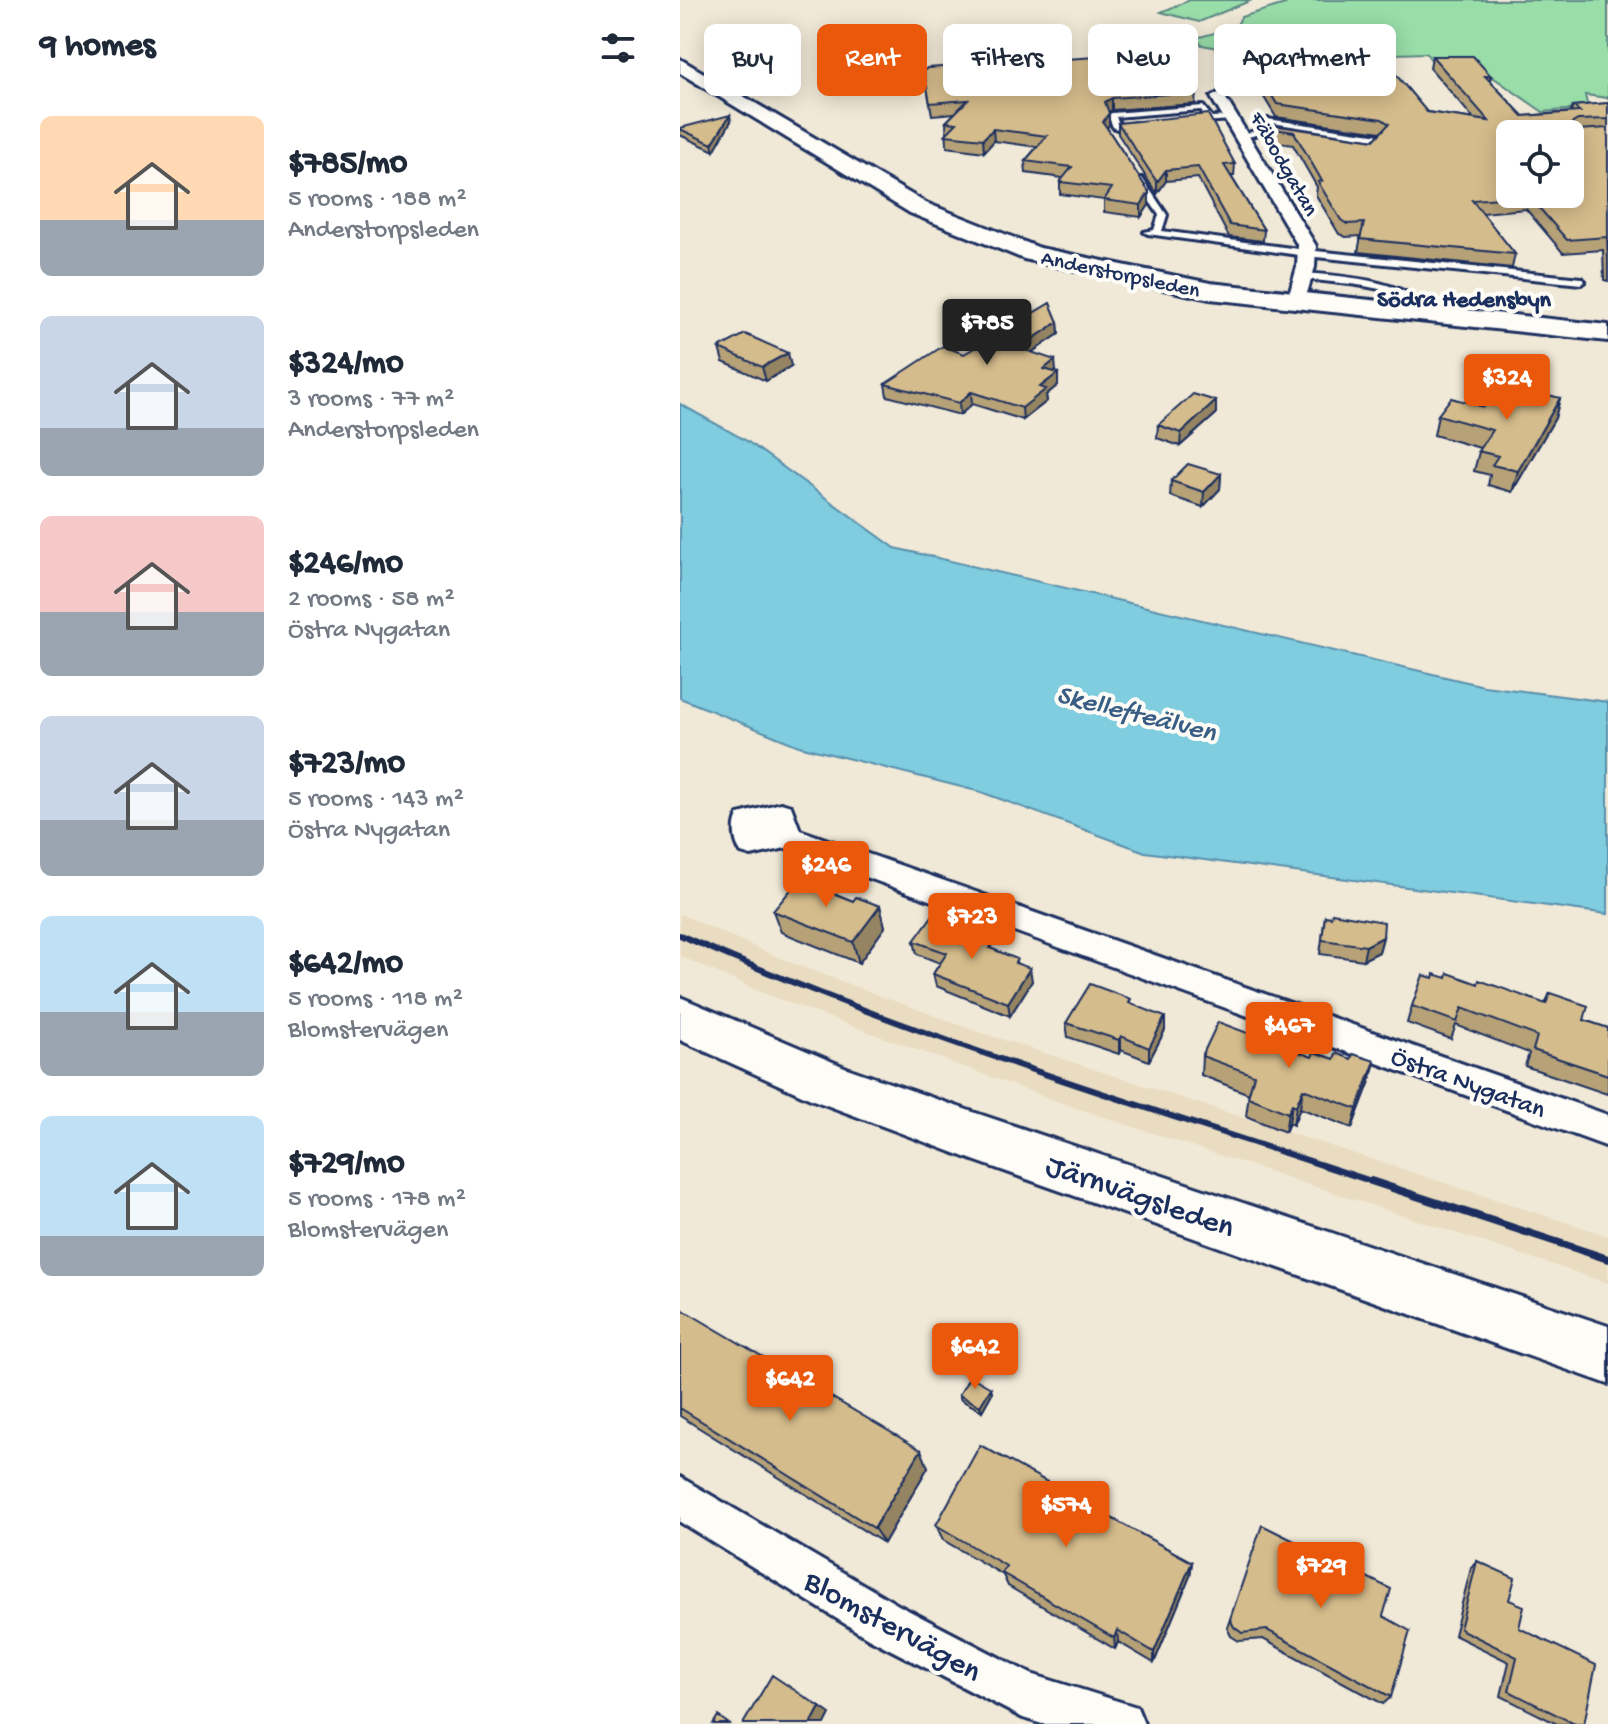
<!DOCTYPE html>
<html lang="en">
<head>
<meta charset="utf-8">
<style>
	:root { --surface:#fff; --page:#f2f2f3; --text:#1f2937; --muted:#747a83; --accent:#ea580c }
	body { margin:0; font-family:"Gochi Hand",sans-serif; background:var(--page); color:var(--text); height:100vh; display:flex; flex-direction:column; font-size:30px; white-space:nowrap }
	* { box-sizing:border-box; margin:0 }
	p { font-size:26px; color:var(--muted) }
	.icon { flex:none; width:44px; height:44px; fill:none; stroke:currentColor; stroke-width:2; stroke-linecap:round; stroke-linejoin:round }
	.map { position:relative; flex:1; overflow:hidden }
	.details { display:flex; flex-direction:column; background:var(--surface); width:680px }
	.details>* { flex:none }
	.guide { position:absolute; left:24px; top:24px; width:760px; height:72px; display:flex; gap:16px }
	.controls { position:absolute; left:816px; top:120px; display:grid; gap:16px }
	.controls a { display:grid; place-items:center; width:88px; height:88px; border-radius:12px; background:var(--surface); box-shadow:0 4px 20px #0003; font-size:40px }
	.price { position:absolute; translate:-50% -68px; padding:0 18px; border-radius:8px; background:var(--accent); color:#fff; font-size:26px; line-height:52px; filter:drop-shadow(0 2px 4px #0008) }
	.price::after { content:''; position:absolute; left:50%; top:48px; width:24px; height:18px; margin-left:-12px; background:inherit; clip-path:polygon(0 0,100% 0,50% 100%) }
	.price.on { background:#222; color:#fff }
	ul { padding:0; list-style:none }
	li { display:flex; align-items:center; gap:24px; height:200px; padding:0 40px }
	li span { display:grid; place-items:center; flex:none; width:224px; height:160px; border-radius:12px; color:#555 }
	li>.icon { margin-inline-start:auto }
	span .icon { width:96px; height:96px; fill:#fffc; stroke-width:1 }
	li b { font-size:34px }
	h2 { display:flex; justify-content:space-between; align-items:center; height:96px; padding:0 40px; font-size:34px }
	.chip { padding:0 28px; border-radius:12px; background:var(--surface); box-shadow:0 4px 20px #0003; font-size:28px; line-height:72px }
	.chip.on { background:var(--accent); color:#fff }
	main { display:flex; flex:1; min-height:0 }
	.map>svg:first-child { display:block }
	.built { fill:#e9dcc0 }
	.green { fill:#99dda9; stroke:#5a8684; stroke-width:2 }
	.water { fill:#80cddf; stroke:#588eab; stroke-width:2 }
	.lines { fill:none; stroke-linecap:round; stroke-linejoin:round }
	.service-casing { stroke:#1b2f5e; stroke-width:6 }
	.minor-casing { stroke:#1b2f5e; stroke-width:6 }
	.secondary-casing { stroke:#1b2f5e; stroke-width:6 }
	.primary-casing { stroke:#1b2f5e; stroke-width:6 }
	.service { fill:#fdfcf7; fill-rule:evenodd }
	.minor { fill:#fdfcf7; fill-rule:evenodd }
	.secondary { fill:#fdfcf7; fill-rule:evenodd }
	.primary { fill:#fdfcf7; fill-rule:evenodd }
	.rail-far1 { stroke:#1b2f5e; stroke-width:6 }
	.rail { stroke:#1b2f5e; stroke-width:8 }
	.wall { fill:#b7a278; stroke:#1b2f5e; stroke-width:2 }
	.shaded-wall { fill:#958462; stroke:#1b2f5e; stroke-width:2 }
	.building { fill:#d5bc8c; stroke:#1b2f5e; stroke-width:2; fill-rule:evenodd }
	.labels { text-anchor:middle; stroke-width:8; stroke-linejoin:round; paint-order:stroke }
	.far-street-label { font-size:22px; fill:#1b2f5e; stroke:#fdfcf7 }
	.far-neighbourhood-label { font-size:24px; font-weight:bold; fill:#1b2f5e; stroke:#fdfcf7 }
	.street-label { font-size:26px; fill:#1b2f5e; stroke:#fdfcf7 }
	.water-label { font-size:28px; font-style:italic; fill:#395e85; stroke:#fdfcf7 }
	.near-street-label { font-size:32px; fill:#1b2f5e; stroke:#fdfcf7 }
</style>
</head>
<body>
<main>
<section class="details">
<h2>9 homes<svg class="icon" aria-label="filters" viewBox="0 0 24 24"><path d="M4 7h16M4 17h16"/><circle cx="9" cy="7" r="2"/><circle cx="15" cy="17" r="2"/></svg></h2>
<ul>
<li><span style="background:linear-gradient(#ffd9b3 65%,#9aa5b1 0)"><svg class="icon" aria-label="home" viewBox="0 0 24 24"><path d="M3 11l9-7 9 7M6 9v11h12V9"/></svg></span><div><b>$785/mo</b><p>5 rooms · 188 m²</p><p>Anderstorpsleden</p></div></li>
<li><span style="background:linear-gradient(#c9d6e8 70%,#9aa5b1 0)"><svg class="icon" aria-label="home" viewBox="0 0 24 24"><path d="M3 11l9-7 9 7M6 9v11h12V9"/></svg></span><div><b>$324/mo</b><p>3 rooms · 77 m²</p><p>Anderstorpsleden</p></div></li>
<li><span style="background:linear-gradient(#f6c9c9 60%,#9aa5b1 0)"><svg class="icon" aria-label="home" viewBox="0 0 24 24"><path d="M3 11l9-7 9 7M6 9v11h12V9"/></svg></span><div><b>$246/mo</b><p>2 rooms · 58 m²</p><p>Östra Nygatan</p></div></li>
<li><span style="background:linear-gradient(#c9d6e8 65%,#9aa5b1 0)"><svg class="icon" aria-label="home" viewBox="0 0 24 24"><path d="M3 11l9-7 9 7M6 9v11h12V9"/></svg></span><div><b>$723/mo</b><p>5 rooms · 143 m²</p><p>Östra Nygatan</p></div></li>
<li><span style="background:linear-gradient(#bfe0f5 60%,#9aa5b1 0)"><svg class="icon" aria-label="home" viewBox="0 0 24 24"><path d="M3 11l9-7 9 7M6 9v11h12V9"/></svg></span><div><b>$642/mo</b><p>5 rooms · 118 m²</p><p>Blomstervägen</p></div></li>
<li><span style="background:linear-gradient(#bfe0f5 75%,#9aa5b1 0)"><svg class="icon" aria-label="home" viewBox="0 0 24 24"><path d="M3 11l9-7 9 7M6 9v11h12V9"/></svg></span><div><b>$729/mo</b><p>5 rooms · 178 m²</p><p>Blomstervägen</p></div></li>
</ul>
</section>
<div class="map">
<svg width="928" height="1724" viewBox="0 0 928 1724">
	<rect width="100%" height="100%" fill="#f1e9d7"/>
	<filter id="ink" filterUnits="userSpaceOnUse"><feTurbulence type="fractalNoise" baseFrequency=".0125" numOctaves="2"/><feDisplacementMap in="SourceGraphic" scale="16" xChannelSelector="R" yChannelSelector="G"/><feConvolveMatrix kernelMatrix="1 2 1 2 8 2 1 2 1" color-interpolation-filters="sRGB"/></filter>
	<g filter="url(#ink)">
		<path class="built" d="M0,914L109,962L293,1030L928,1236V1283L387,1105L85,994L0,956Z"/>
		<path class="green" d="M510,0H572L519,22L481,12Z
			M601,0H928V98L905,95L908,108L863,112L794,64H754L746,53L594,58L522,45L516,38L556,27L561,17L605,4Z"/>
		<path class="water" d="M0,404L67,441L215,548L804,686L928,702V914L465,852L301,792L119,746L0,698Z"/>
		<g class="lines">
			<g class="service-casing">
				<path id="service" d="M523,106L532,117L551,116L555,118L551,120L509,123V119L525,118L521,110L436,117L440,125L455,123L459,125L437,129L433,127L428,115L432,113Z
					M587,119L700,135L704,137L693,150L689,148L695,139L592,123L587,130L608,133V137L582,133L562,139L558,137L579,129Z
					M459,178H462L487,215L482,231L626,250L901,278L905,281L901,284L626,256L468,234L464,232L474,230L479,215L455,180Z
					M624,273C673,277 725,280 762,316L755,318C706,280 677,287 621,278L620,276Z"/>
			</g>
			<g class="minor-casing">
				<path id="minor" d="M538,93L545,97L636,246L635,267L623,306H609L607,302L617,267L618,246L531,97Z
					M101,803L111,806L120,830L928,1115V1147L106,848L71,856L61,853C54,841 52,826 59,814Z
					M0,1477L220,1606L351,1674L457,1707L464,1724H362L343,1718L188,1638L0,1522Z"/>
			</g>
			<g class="secondary-casing">
				<path id="secondary" d="M0,59L246,203L360,248L530,283L928,325V341L530,299L344,259L230,213L0,73Z"/>
			</g>
			<g class="primary-casing">
				<path id="primary" d="M0,997L167,1068L293,1112L928,1326V1384L293,1160L133,1100L0,1040Z"/>
			</g>
			<use href="#service" class="service"/>
			<use href="#minor" class="minor"/>
			<use href="#secondary" class="secondary"/>
			<use href="#primary" class="primary"/>
			<path class="rail-far1" d="M0,935C226,1035 463,1106 697,1183"/>
			<path class="rail" d="M691,1181L928,1259"/>
		</g>
		<path class="wall" d="M752,56L811,76L810,81L843,116L891,112L893,106L928,103V281L924,280L923,250L883,253L846,209L802,213L835,254L832,268L678,252L681,236L666,237L659,234L636,195L637,187L613,145L587,141L588,128L694,140L701,132L596,117L568,71L569,59L747,112L794,119L750,68Z
			M244,71L474,75L516,92L515,104L432,110L429,112V125L427,128L469,192V205L461,217L424,212V200L380,194V182L383,178L346,173L345,161L357,147L314,141L304,152L267,147L266,122L275,113L252,115Z
			M51,121L34,151L0,135V128Z
			M438,123L555,164L554,176H551L584,230L583,241L549,237L518,178L486,181L477,194L438,134Z
			M378,322L379,334L352,352L376,371L375,372L378,385L366,395L367,401L343,420L292,404L280,415L207,396L205,384L284,354Z
			M39,348L111,366L86,381L43,362Z
			M880,398L875,418L832,492L808,485L810,475L794,471L800,448L754,435L758,415L804,407Z
			M536,401V414L500,446L477,438L478,425Z
			M541,474L540,489L523,507L490,496L491,481Z
			M146,890L173,901L200,906L205,927L179,963L101,932L93,911Z
			M645,916L703,937L699,952L683,960L640,954Z
			M279,930L338,964L352,981L330,1016L256,986L253,974L260,963L237,954L234,941Z
			M753,978H767L798,984L865,1004L870,993L904,1020L928,1028V1091L927,1094L845,1066L849,1053L776,1025L771,1039L727,1023L732,1006Z
			M451,1003L485,1030L469,1061L441,1050L439,1054L388,1037L386,1023Z
			M522,1056L632,1057L654,1059H671L695,1061L690,1081L672,1128L620,1108L613,1125L609,1123L605,1132L566,1116L569,1094L521,1075Z
			M0,1308L248,1467L204,1543L0,1416Z
			M311,1388L312,1393L302,1411L281,1400L279,1395Z
			M424,1514L512,1562L510,1576L474,1663L438,1642L435,1649L328,1586L323,1575L263,1540L256,1525Z
			M797,1561L829,1600L839,1628L904,1724H877L821,1696L829,1662L774,1635L791,1568Z
			M703,1616L711,1697L703,1704L583,1639L559,1641L551,1636L547,1628L550,1619Z"/>
		<path class="shaded-wall" d="M432,98V110L425,114V102Z
			M429,113V125L423,134V122Z
			M50,115L51,121L34,151L32,144Z
			M313,129L314,141L304,152L303,139Z
			M486,170V181L477,194V182Z
			M469,192V205L461,217V205Z
			M378,322L379,334L340,360L339,348Z
			M108,353L111,366L86,381L82,367Z
			M375,360L376,371L365,381L364,369Z
			M378,373V385L366,395L367,401L343,420L342,408L360,387Z
			M291,392L292,404L280,415L279,403Z
			M880,398L875,418L832,492L838,471Z
			M536,401V414L500,446L501,433Z
			M541,474L540,489L523,507L524,492Z
			M139,869L146,890L140,888Z
			M200,906L205,927L179,963L173,942Z
			M703,937L699,952L683,960L686,946Z
			M350,968L352,981L330,1016L328,1003Z
			M485,1017V1030L469,1061V1048Z
			M441,1036V1050L439,1054V1040Z
			M695,1061L690,1081L672,1128L677,1109Z
			M623,1089L620,1108L613,1125L616,1106Z
			M612,1104L609,1123L605,1132L608,1113Z
			M311,1388L312,1393L302,1411L300,1406Z
			M241,1450L248,1467L204,1543L194,1528Z
			M512,1562L510,1576L474,1663V1652Z
			M437,1630L438,1642L435,1649L434,1638Z
			M140,1707L150,1714L145,1724H131Z"/>
		<path class="building" d="M697,52L747,112L809,121L752,56H793L811,76H805L843,116L900,112L893,106L928,103V119L898,120L891,124L898,130L928,128V261L927,237L887,240L849,196L792,200L835,254L680,239L684,223L667,224L661,220L638,182L642,181L614,132L588,128L591,125L694,140L709,124L702,119L597,104L569,59ZM830,134H890V194H830Z
			M463,54L474,75L502,76L509,89L516,92L432,98L425,102L429,113L423,122L469,192L461,205L424,200L432,188L380,182L392,167L345,161L367,136L313,129L303,139L265,135L277,123L266,122L288,100L250,103L244,71L247,68Z
			M528,114L555,164L544,165L584,230L550,225L518,167L486,170L477,182L438,123Z
			M50,115L32,144L0,129V128Z
			M370,303L378,322L339,348L375,360L364,369L378,373L360,387L366,389L342,408L291,392L279,403L205,384L263,346L284,354Z
			M65,334L108,353L82,367L39,348Z
			M820,383L880,398L838,471L812,465L818,456L798,451L812,430L758,415L771,398L804,407Z
			M513,394L536,401L501,433L478,425Z
			M508,464L541,474L524,492L491,481Z
			M139,869L140,888L173,901L176,897L200,906L173,942L93,911L123,875Z
			M652,913L704,922L703,937L686,946L642,940L645,916L651,917Z
			M253,915L277,924L274,928L313,943L310,948L337,959L335,963L350,968L328,1003L253,974L267,953L234,941Z
			M768,973L798,984L799,980L866,1004L870,993L908,1006L904,1020L928,1028V1075L853,1050L857,1036L782,1008L777,1022L732,1006L743,975L753,978L754,974L767,978Z
			M410,984L451,999L449,1003L485,1017L469,1048L441,1036L439,1040L386,1023Z
			M538,1022L632,1057L634,1052L654,1059L656,1053L671,1059L673,1054L695,1061L677,1109L623,1089L616,1106L612,1104L608,1113L568,1097L574,1075L522,1056Z
			M0,1308L241,1450L194,1528L0,1408Z
			M290,1376L311,1388L300,1406L279,1395Z
			M300,1445L391,1495L399,1491L418,1501L424,1514L512,1562L474,1652L437,1630L434,1638L322,1573L326,1566L256,1525Z
			M582,1525L711,1589L703,1616L730,1631L711,1697L587,1630L562,1633L554,1627L550,1619Z
			M797,1561L835,1578L829,1600L844,1606L839,1628L916,1665L904,1724H895L829,1691L837,1657L780,1629Z
			M92,1675L140,1707L131,1724H63Z
			M38,1716L49,1724H33Z"/>
	</g>
	<g class="labels">
		<g class="far-street-label">
			<text transform="translate(606 163) rotate(60)" y="8">Fäbodgatan</text>
			<text transform="translate(441 272) rotate(12)" y="8">Anderstorpsleden</text>
		</g>
		<g class="far-neighbourhood-label">
			<text x="784" y="306">Södra Hedensbyn</text>
		</g>
		<g class="street-label">
			<text transform="translate(789 1081) rotate(20)" y="9">Östra Nygatan</text>
		</g>
		<g class="water-label">
			<text transform="translate(457 711) rotate(14)" y="10">Skellefteälven</text>
		</g>
		<g class="near-street-label">
			<text transform="translate(461 1194) rotate(19)" y="11">Järnvägsleden</text>
			<text transform="translate(214 1624) rotate(29)" y="11">Blomstervägen</text>
		</g>
	</g>
</svg>
<div class="controls">
<a><svg class="icon" aria-label="locate" viewBox="0 0 24 24"><circle cx="12" cy="12" r="6"/><path d="M12 2v4M12 18v4M2 12h4M18 12h4"/></svg></a>
</div>
<b class="price on" style="left:307px;top:367px">$785</b>
<b class="price" style="left:827px;top:422px">$324</b>
<b class="price" style="left:146px;top:909px">$246</b>
<b class="price" style="left:292px;top:961px">$723</b>
<b class="price" style="left:609px;top:1070px">$467</b>
<b class="price" style="left:295px;top:1391px">$642</b>
<b class="price" style="left:110px;top:1423px">$642</b>
<b class="price" style="left:386px;top:1549px">$574</b>
<b class="price" style="left:641px;top:1610px">$729</b>
<div class="guide">
<a class="chip">Buy</a>
<a class="chip on">Rent</a>
<a class="chip">Filters</a>
<a class="chip">New</a>
<a class="chip">Apartment</a>
</div>
</div>
</main>
</body>
</html>
